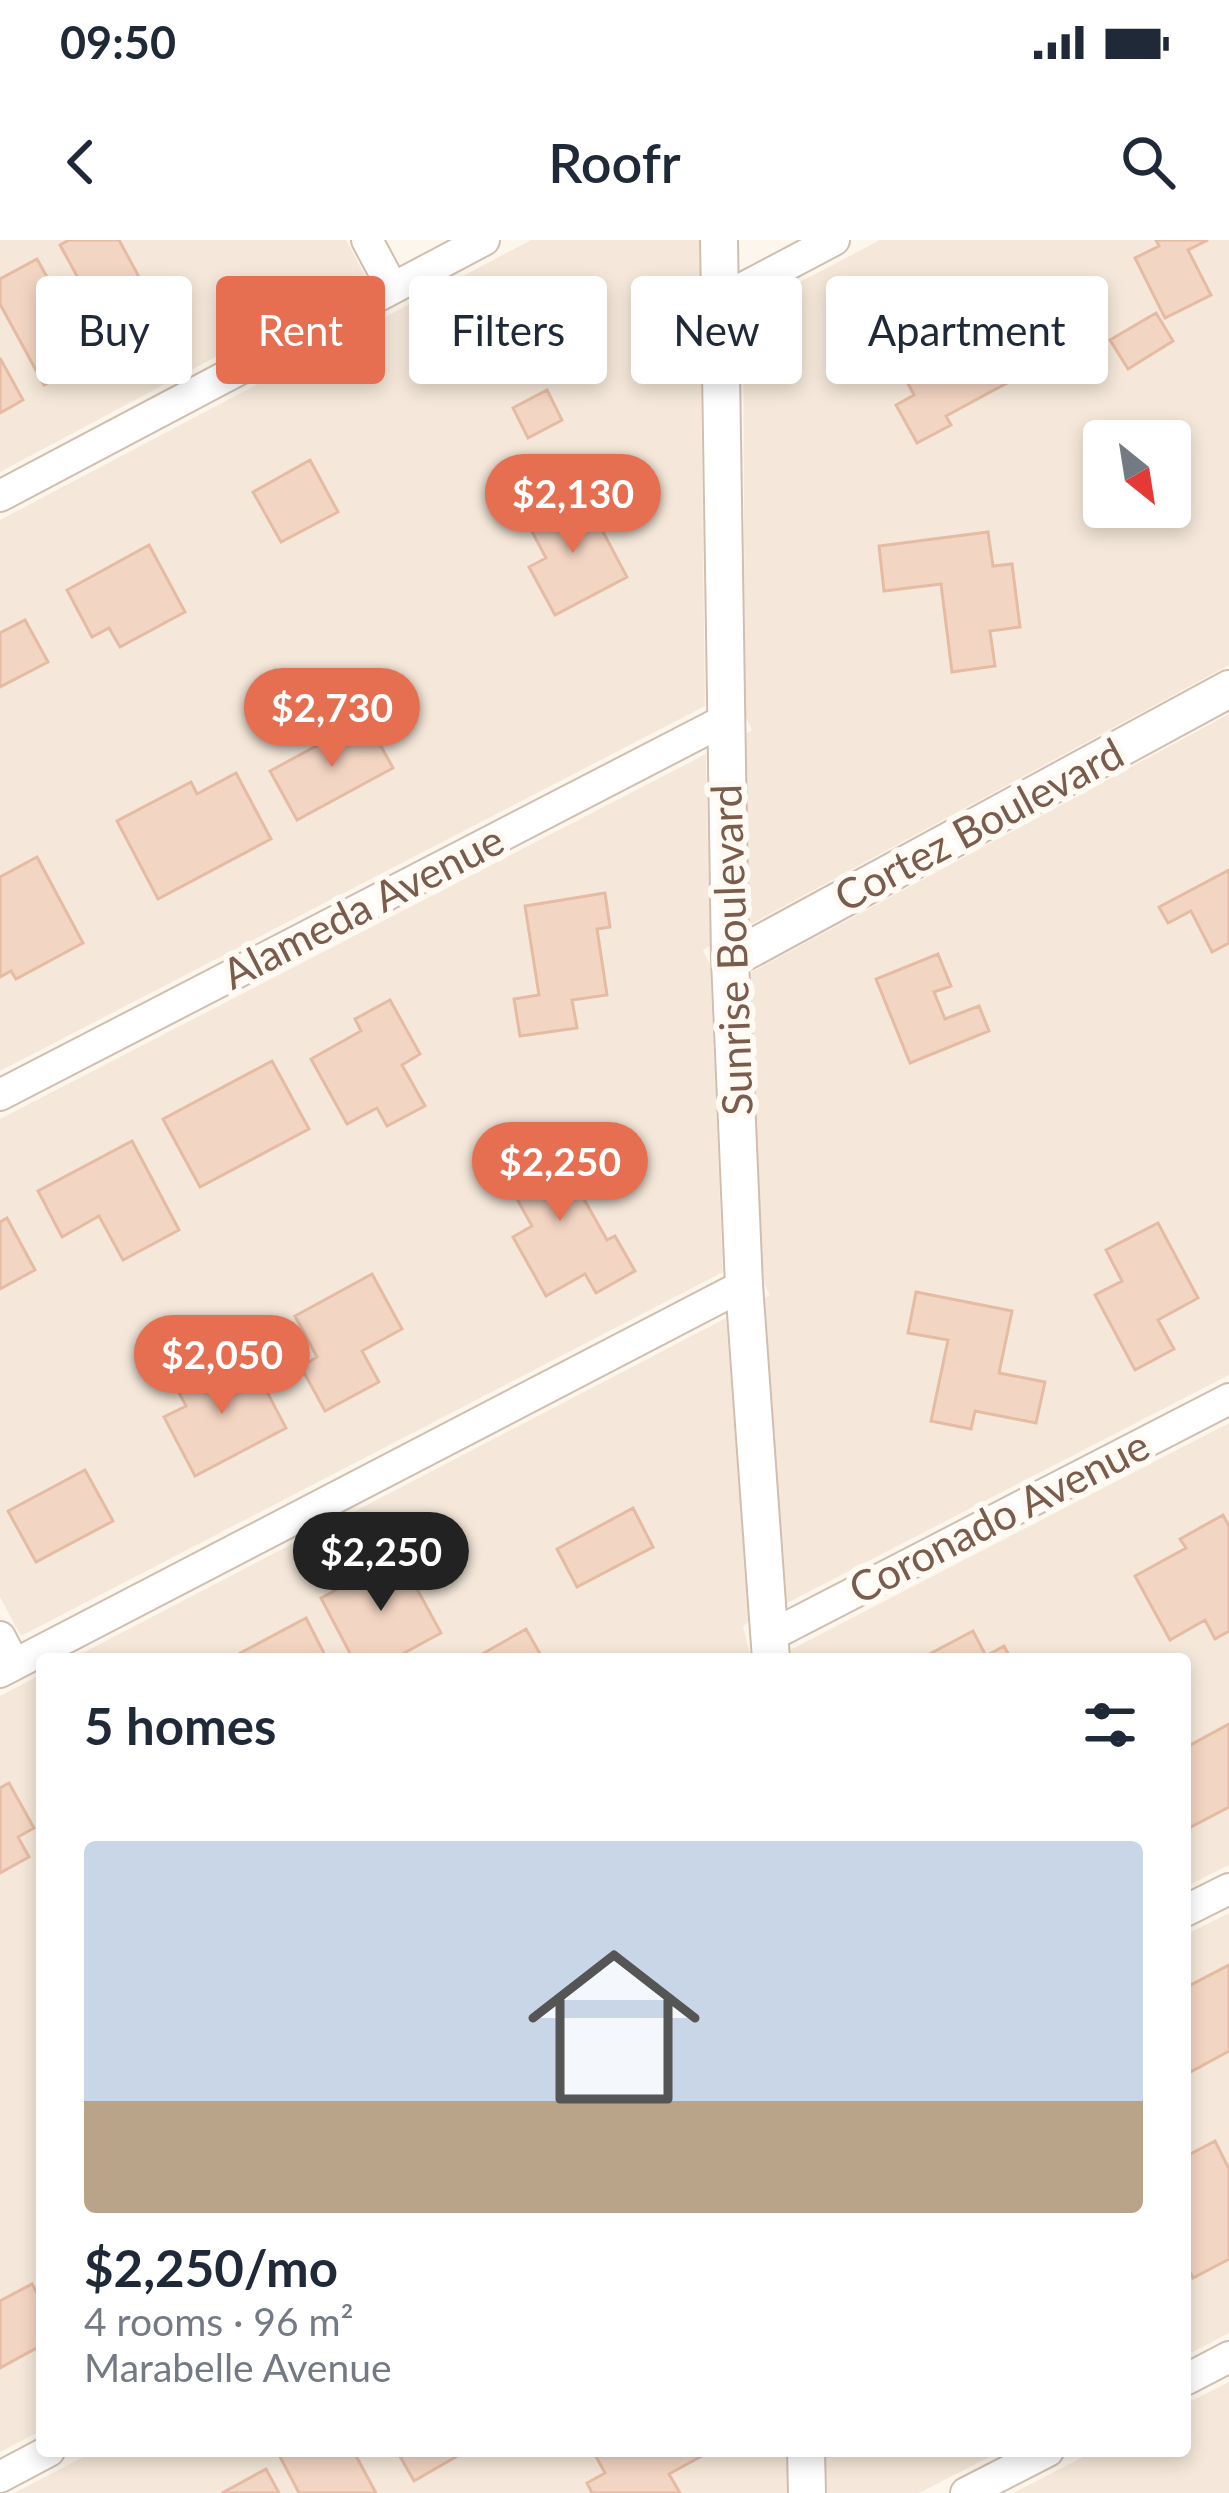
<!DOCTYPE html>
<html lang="en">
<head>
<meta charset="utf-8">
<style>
	:root { --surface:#fff; --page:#f6f6f7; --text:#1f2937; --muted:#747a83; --accent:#e76f51 }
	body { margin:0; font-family:Lato,sans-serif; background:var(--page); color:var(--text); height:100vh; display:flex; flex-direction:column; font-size:45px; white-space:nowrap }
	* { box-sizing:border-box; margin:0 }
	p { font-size:39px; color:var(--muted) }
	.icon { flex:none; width:66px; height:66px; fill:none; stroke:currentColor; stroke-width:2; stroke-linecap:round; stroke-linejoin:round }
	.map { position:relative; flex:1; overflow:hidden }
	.panel { position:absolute; left:36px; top:1413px; width:1155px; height:804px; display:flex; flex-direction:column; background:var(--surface); border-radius:12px; box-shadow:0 6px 18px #0003 }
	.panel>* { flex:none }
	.guide { position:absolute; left:36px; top:36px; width:1158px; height:108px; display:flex; gap:24px }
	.needle { width:78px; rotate:150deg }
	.fabs { position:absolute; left:1083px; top:180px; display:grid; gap:24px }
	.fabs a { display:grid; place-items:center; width:108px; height:108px; border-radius:12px; background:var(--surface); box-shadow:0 6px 18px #0003; font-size:60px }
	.price { position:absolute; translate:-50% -102px; padding:0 27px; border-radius:42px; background:var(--accent); color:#fff; font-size:39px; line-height:78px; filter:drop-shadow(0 3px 6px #0008) }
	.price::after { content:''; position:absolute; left:50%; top:72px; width:36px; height:27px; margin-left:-18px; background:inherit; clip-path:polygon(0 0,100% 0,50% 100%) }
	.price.current { background:#222; color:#fff }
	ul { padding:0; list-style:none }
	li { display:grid; align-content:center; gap:24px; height:636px; padding:0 48px }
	li span { display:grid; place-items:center; height:372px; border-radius:12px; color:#555 }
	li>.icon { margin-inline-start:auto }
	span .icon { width:216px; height:216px; fill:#fffc; stroke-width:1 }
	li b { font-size:51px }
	h2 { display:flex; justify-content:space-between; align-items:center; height:144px; padding:0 48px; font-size:51px }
	.tag { padding:0 42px; border-radius:12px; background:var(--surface); box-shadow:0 6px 18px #0003; font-size:42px; line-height:108px }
	.tag.current { background:var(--accent); color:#fff }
	.status { display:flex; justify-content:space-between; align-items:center; height:84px; padding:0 60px; background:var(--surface); direction:ltr }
	.status svg { height:33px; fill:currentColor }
	header { display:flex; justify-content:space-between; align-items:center; height:156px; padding:0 48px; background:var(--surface); font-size:54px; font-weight:600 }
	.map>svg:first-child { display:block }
	.residential { fill:#f5e8da; fill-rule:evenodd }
	.building { fill:#f3d5c3; stroke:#e6bba3; stroke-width:3 }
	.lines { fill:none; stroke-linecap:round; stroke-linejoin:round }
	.minor-casing { stroke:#d1beb0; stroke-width:34 }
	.tertiary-casing { stroke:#d1beb0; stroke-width:40 }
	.minor { stroke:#fff; stroke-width:30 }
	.tertiary { stroke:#fff; stroke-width:36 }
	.labels { text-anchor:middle; stroke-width:12; stroke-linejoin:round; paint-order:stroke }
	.street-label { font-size:42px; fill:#7a5c4d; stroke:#fffaf3 }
</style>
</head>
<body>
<div class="status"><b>09:50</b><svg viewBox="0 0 49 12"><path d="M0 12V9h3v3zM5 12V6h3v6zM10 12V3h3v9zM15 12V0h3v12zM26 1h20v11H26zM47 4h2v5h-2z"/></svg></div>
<header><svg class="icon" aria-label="back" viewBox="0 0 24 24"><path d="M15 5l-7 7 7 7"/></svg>Roofr<svg class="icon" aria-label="search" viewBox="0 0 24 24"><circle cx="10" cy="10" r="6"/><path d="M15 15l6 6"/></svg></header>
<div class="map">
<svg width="1229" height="2253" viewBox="0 0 1229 2253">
	<rect width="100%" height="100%" fill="#fdf6ec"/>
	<path class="residential" d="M0,0H346L366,37L0,232Z
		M531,0H699L705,466L0,831V280Z
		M880,0H1229V425L749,685L745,494L752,490L745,476L743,72ZM1104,201H1170V267H1104Z
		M1229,474V1135L787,1363L764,1059L770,1055L763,1042L750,733Z
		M706,514L710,706L703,710L710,724L723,1032L21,1396L0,1357V879Z
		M726,1078L749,1382L743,1386L751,1419H71Z
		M1229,1183V1625L1185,1647V1419H790V1410Z
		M42,1434V2190L0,2212V1456Z
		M1229,1673V2093L1185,2116V1695Z
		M1229,2142V2253H1013L1095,2211H1185V2164Z
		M95,2211H786L788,2253H14Z
		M825,2211H1001L919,2253H827Z"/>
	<path class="building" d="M69,0H119L164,83L117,109L60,5Z
		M1156,0H1208L1188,10L1211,55L1165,78L1135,18L1159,6Z
		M37,19L92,118L44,145L0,64V39Z
		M1017,43L1035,76L1006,91L1029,131L946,176L951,185L917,203L896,165L914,155L887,104L897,98L882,72L927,46L946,81Z
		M1156,73L1173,101L1128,129L1110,100Z
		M0,118L23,160L0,173Z
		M547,150L562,180L528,198L513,168Z
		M310,220L338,272L281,302L253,252Z
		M583,254L627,337L555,375L529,327L546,318L528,284Z
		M988,292L993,326L1012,324L1020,387L990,391L995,426L952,432L941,344L884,351L879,306Z
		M149,305L185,372L120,407L109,388L92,397L67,350Z
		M25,380L48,422L0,447V393Z
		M366,479L393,528L297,580L270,531Z
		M236,533L271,599L158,659L117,581L191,542L197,554Z
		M37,617L83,703L16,739L11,731L0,737V637Z
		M1229,630V703L1212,712L1191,671L1168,683L1159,667Z
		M605,653L610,687L597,689L607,755L572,760L577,788L520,796L514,759L539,755L525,666Z
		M938,714L951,746L934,752L945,779L979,766L989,791L910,823L876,739Z
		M390,760L420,814L402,825L425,866L387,886L377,868L347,884L311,819L361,791L355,779Z
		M272,821L309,889L200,947L163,879Z
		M549,897L607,1000L615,996L635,1031L596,1053L585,1034L546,1056L513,997L532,986L498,925Z
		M132,901L179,990L123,1020L99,976L62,997L38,951Z
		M7,978L35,1030L0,1049V982Z
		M1158,983L1198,1058L1158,1080L1174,1109L1135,1130L1095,1055L1122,1041L1106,1010Z
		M372,1034L402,1089L362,1111L379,1142L325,1171L301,1127L317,1117L295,1076Z
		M916,1052L1012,1071L999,1133L1045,1142L1036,1183L975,1171L971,1189L931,1181L948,1100L908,1093Z
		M219,1121L230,1142L255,1129L286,1188L195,1236L164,1177L186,1166L175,1145Z
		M85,1230L113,1281L36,1322L8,1271Z
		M633,1268L653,1307L577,1347L557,1309Z
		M1223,1275L1229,1286V1391L1215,1399L1205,1380L1170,1400L1135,1336L1186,1308L1180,1299Z
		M399,1316L441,1393L393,1419H353L321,1358Z
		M306,1378L327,1419H229Z
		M526,1389L543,1419H478L477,1417Z
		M973,1391L986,1416L1004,1406L1011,1419H920Z
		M1229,1484V1567L1185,1590V1508Z
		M9,1543L34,1588L18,1597L29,1617L0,1633V1548Z
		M1229,1725V1811L1185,1835V1748Z
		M1215,1901L1229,1929V2019L1193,2038L1185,2023V1917Z
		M32,2044L42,2062V2105L0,2128V2061Z
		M277,2211H362L355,2214L376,2253H299Z
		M397,2211H466L414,2241Z
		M593,2211H711L669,2234L680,2253H592L587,2243L605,2233Z
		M266,2229L279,2253H222Z"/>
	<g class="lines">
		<g class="minor-casing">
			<path id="minor" d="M367,0L392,47
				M724,58L834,0
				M0,256L484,0
				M0,855L725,480
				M770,1396L1229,1159
				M0,1397L14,1424
				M0,1432L744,1045
				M1185,1671L1229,1649
				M1185,2140L1229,2117
				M0,2237L49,2211
				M966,2253L1048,2211"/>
		</g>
		<g class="tertiary-casing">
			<path id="tertiary" d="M719,0L730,720L744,1045L771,1419
				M730,720L1229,449
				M806,2211L807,2253"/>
		</g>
		<use href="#minor" class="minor"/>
		<use href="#tertiary" class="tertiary"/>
	</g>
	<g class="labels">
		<g class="street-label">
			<text transform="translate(979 585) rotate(-28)" y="15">Cortez Boulevard</text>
			<text transform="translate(363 667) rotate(-27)" y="15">Alameda Avenue</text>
			<text transform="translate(732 710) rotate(-92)" y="15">Sunrise Boulevard</text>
			<text transform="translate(999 1277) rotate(-27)" y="15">Coronado Avenue</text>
		</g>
	</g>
</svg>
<div class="fabs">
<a><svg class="needle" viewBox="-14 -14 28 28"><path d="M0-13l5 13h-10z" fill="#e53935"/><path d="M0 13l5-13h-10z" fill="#747a83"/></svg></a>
</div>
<b class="price" style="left:573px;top:316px">$2,130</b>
<b class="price" style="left:332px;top:530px">$2,730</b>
<b class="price" style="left:560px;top:984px">$2,250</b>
<b class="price" style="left:222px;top:1177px">$2,050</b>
<b class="price current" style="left:381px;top:1374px">$2,250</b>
<div class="guide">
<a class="tag">Buy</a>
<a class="tag current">Rent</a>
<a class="tag">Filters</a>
<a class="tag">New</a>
<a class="tag">Apartment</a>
</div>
<section class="panel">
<h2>5 homes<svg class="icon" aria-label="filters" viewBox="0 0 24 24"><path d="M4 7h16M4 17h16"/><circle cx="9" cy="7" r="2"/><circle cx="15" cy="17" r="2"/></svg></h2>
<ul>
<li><span style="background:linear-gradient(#c9d6e8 70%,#b9a48a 0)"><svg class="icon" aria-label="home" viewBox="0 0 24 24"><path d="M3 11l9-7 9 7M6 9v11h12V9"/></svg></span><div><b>$2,250/mo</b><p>4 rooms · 96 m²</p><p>Marabelle Avenue</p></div></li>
</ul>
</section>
</div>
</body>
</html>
